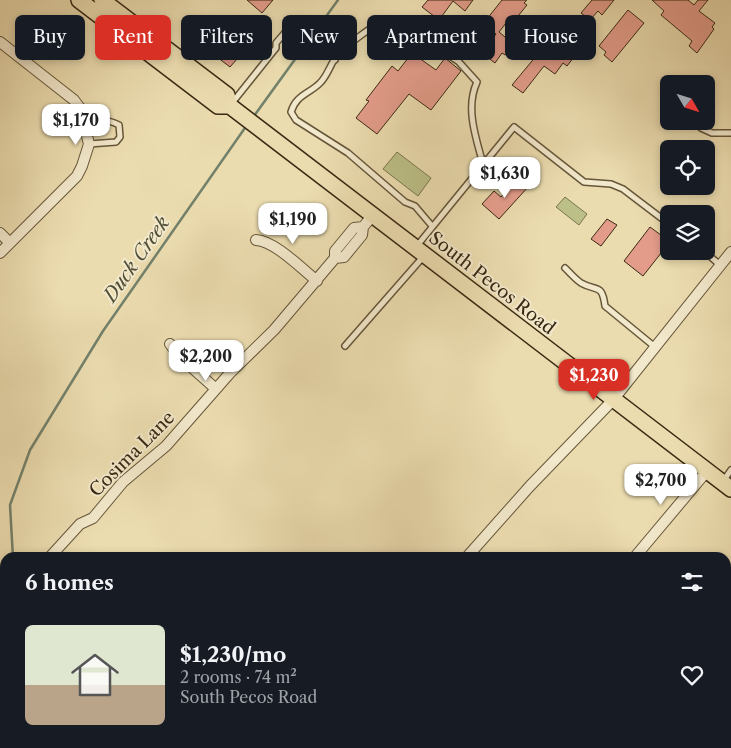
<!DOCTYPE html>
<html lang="en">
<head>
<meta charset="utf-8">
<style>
	:root { --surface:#171b24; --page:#20242c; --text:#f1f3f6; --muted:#9ea1a6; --line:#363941; --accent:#d93025 }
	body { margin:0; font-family:"Libre Caslon Text",serif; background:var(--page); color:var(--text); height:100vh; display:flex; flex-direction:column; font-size:19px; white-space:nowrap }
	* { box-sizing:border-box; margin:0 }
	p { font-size:16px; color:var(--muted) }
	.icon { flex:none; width:28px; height:28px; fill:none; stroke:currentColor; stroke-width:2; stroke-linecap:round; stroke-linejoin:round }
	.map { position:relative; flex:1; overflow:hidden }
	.panel { position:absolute; left:0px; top:552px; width:731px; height:196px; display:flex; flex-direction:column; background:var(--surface); border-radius:15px 15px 0 0; box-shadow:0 2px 8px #0003 }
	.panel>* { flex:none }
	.guide { position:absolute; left:15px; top:15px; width:701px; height:45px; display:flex; gap:10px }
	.needle { width:32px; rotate:129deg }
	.controls { position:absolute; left:660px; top:75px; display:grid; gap:10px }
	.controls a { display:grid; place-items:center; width:55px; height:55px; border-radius:8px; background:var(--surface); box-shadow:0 2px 8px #0003; font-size:25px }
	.price { position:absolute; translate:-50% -42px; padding:0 11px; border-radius:10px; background:#fff; color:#222; font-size:16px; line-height:32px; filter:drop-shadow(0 1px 2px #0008) }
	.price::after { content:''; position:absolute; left:50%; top:30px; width:15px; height:11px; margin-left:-8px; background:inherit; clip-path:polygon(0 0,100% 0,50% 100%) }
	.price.active { background:var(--accent); color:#fff }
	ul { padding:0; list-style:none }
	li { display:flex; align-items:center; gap:15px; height:125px; padding:0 25px }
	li+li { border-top:1px solid var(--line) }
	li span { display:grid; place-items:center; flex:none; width:140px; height:100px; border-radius:8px; color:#555 }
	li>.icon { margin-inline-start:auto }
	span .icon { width:60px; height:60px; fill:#fffc; stroke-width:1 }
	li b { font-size:21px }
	h2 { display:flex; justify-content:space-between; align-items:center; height:60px; padding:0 25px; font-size:21px }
	.chip { padding:0 18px; border-radius:8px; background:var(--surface); box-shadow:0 2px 8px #0003; font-size:18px; line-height:45px }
	.chip.active { background:var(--accent); color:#fff }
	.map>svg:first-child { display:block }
	.green { fill:#bcbf87; stroke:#7a744d }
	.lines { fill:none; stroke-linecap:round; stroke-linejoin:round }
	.stream { stroke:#73816b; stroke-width:2.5 }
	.building { fill:#e39c8a; stroke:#392913 }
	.service-casing { stroke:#66563a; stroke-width:8 }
	.minor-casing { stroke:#66563a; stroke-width:12 }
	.primary-casing { stroke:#392913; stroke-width:18 }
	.service { stroke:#f2e8cb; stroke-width:5 }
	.minor { stroke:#f2e8cb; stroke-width:10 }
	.primary { stroke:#ebdcaf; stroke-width:15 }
	.labels { text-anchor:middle; stroke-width:4; stroke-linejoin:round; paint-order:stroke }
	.street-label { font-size:18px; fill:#392913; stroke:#f2e8cb }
	.water-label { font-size:19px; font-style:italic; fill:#514e38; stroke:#f2e8cb }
</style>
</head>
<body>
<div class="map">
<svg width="731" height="748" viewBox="0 0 731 748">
	<rect width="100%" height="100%" fill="#ebdcaf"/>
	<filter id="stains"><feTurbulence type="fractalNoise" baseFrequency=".004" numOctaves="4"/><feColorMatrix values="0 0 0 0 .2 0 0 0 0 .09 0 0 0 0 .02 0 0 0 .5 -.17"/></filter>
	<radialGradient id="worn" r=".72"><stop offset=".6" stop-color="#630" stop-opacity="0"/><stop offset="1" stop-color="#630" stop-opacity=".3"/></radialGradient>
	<path class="green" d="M397,152L431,178L418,196L383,169Z
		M565,197L587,214L579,225L556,207Z"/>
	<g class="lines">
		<path class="stream" d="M254,116L338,0
			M13,558L10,505L30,450L103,331L247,125
			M50,744L51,748"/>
	</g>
	<path class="building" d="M247,0H273L262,13Z
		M428,0H473L465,11L453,1L439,20L422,7Z
		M502,0H527L524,3L527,5L514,21L510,18L499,32L511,42L507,47L510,49L505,55L502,53L495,63L482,53L496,34L483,24Z
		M592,0H614L602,15L598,11L590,20L581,13Z
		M652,0H688L694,5L698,0H708L699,11L715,23L712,27L714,29L697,53L689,46L692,41L661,15L664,11Z
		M628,10L644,23L612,62L604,55L606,52L599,46Z
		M212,34L222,42L219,45L237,59L230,67L213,54L210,57L200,49Z
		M574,36L584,44L567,66L563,63L555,74L544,66L523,93L512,85L542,49L556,60Z
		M412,53L436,70L445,58L461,71L431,110L409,94L377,134L356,118L369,101L366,100L392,66L398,71Z
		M518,178L528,187L499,219L482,204L494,191L501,197Z
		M607,219L617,225L601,246L591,239Z
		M650,227L669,241V243L643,276L624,261Z"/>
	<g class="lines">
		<g class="service-casing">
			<path id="service" d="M232,103L276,48V43L288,29C301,29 324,51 335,60
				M85,122C98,119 107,119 119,125L120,137L116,142L89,144
				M701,128L712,133H731
				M432,226L415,206L405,202L348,153L296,120L291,112C296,95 309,94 320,83C327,76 329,68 334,60C342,48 376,22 390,19L458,61L477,82C465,108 476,138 483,164
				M416,247L514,127L584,182L611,184L623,189L669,224
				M704,251L720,265
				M565,268C570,273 575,279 581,283C597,292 602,283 605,306L655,347
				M345,346L423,257
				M724,480L731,470"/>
		</g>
		<g class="minor-casing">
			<path id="minor" d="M0,42L74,100L80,108L89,144L82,166L77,176L0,253
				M0,233L10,243
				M256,240C275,241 302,269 317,281
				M335,258L344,257L362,235L363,227L373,215
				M170,344L179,356L216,389
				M49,558L80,524L93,518L123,482L166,446L230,373L274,330L335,258V251L354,228L363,227
				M466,558L530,486L613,400L731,252
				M634,558L707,471
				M298,748L302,744
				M470,748L474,744"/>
		</g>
		<g class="primary-casing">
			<path id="primary" d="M79,0L218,106H230
				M102,0L227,95L230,106L731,489"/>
		</g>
		<use href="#service" class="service"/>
		<use href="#minor" class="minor"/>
		<use href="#primary" class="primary"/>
	</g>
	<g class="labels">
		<g class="street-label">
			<text transform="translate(492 283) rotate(38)" y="6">South Pecos Road</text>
			<text transform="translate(132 454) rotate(-45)" y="6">Cosima Lane</text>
		</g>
		<g class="water-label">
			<text transform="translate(136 259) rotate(-55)" y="7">Duck Creek</text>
		</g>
	</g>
	<rect width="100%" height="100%" filter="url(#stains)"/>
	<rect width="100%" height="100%" fill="url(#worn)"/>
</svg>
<div class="controls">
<a><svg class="needle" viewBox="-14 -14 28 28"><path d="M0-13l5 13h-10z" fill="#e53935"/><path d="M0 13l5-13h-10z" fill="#9ea1a6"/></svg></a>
<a><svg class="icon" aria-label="locate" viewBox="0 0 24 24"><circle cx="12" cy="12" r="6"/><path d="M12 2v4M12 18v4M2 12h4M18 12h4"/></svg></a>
<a><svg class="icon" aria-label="layers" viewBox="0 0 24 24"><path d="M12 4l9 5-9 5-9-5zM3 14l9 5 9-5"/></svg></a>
</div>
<b class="price" style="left:76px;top:146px">$1,170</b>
<b class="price" style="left:505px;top:199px">$1,630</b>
<b class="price" style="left:293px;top:245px">$1,190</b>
<b class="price" style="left:206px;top:382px">$2,200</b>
<b class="price active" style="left:594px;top:401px">$1,230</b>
<b class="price" style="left:661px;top:506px">$2,700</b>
<div class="guide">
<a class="chip">Buy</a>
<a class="chip active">Rent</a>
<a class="chip">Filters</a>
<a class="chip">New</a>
<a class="chip">Apartment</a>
<a class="chip">House</a>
</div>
<section class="panel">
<h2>6 homes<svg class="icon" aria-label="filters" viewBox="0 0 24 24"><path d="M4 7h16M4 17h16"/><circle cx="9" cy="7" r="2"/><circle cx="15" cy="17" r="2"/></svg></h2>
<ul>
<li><span style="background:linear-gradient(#dfe7d0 60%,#b9a48a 0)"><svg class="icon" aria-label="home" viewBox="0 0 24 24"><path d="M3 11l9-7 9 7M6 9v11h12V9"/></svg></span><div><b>$1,230/mo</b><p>2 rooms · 74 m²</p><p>South Pecos Road</p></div><svg class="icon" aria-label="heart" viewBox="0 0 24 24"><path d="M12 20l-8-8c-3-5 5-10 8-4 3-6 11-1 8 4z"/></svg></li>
</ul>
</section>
</div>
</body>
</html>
